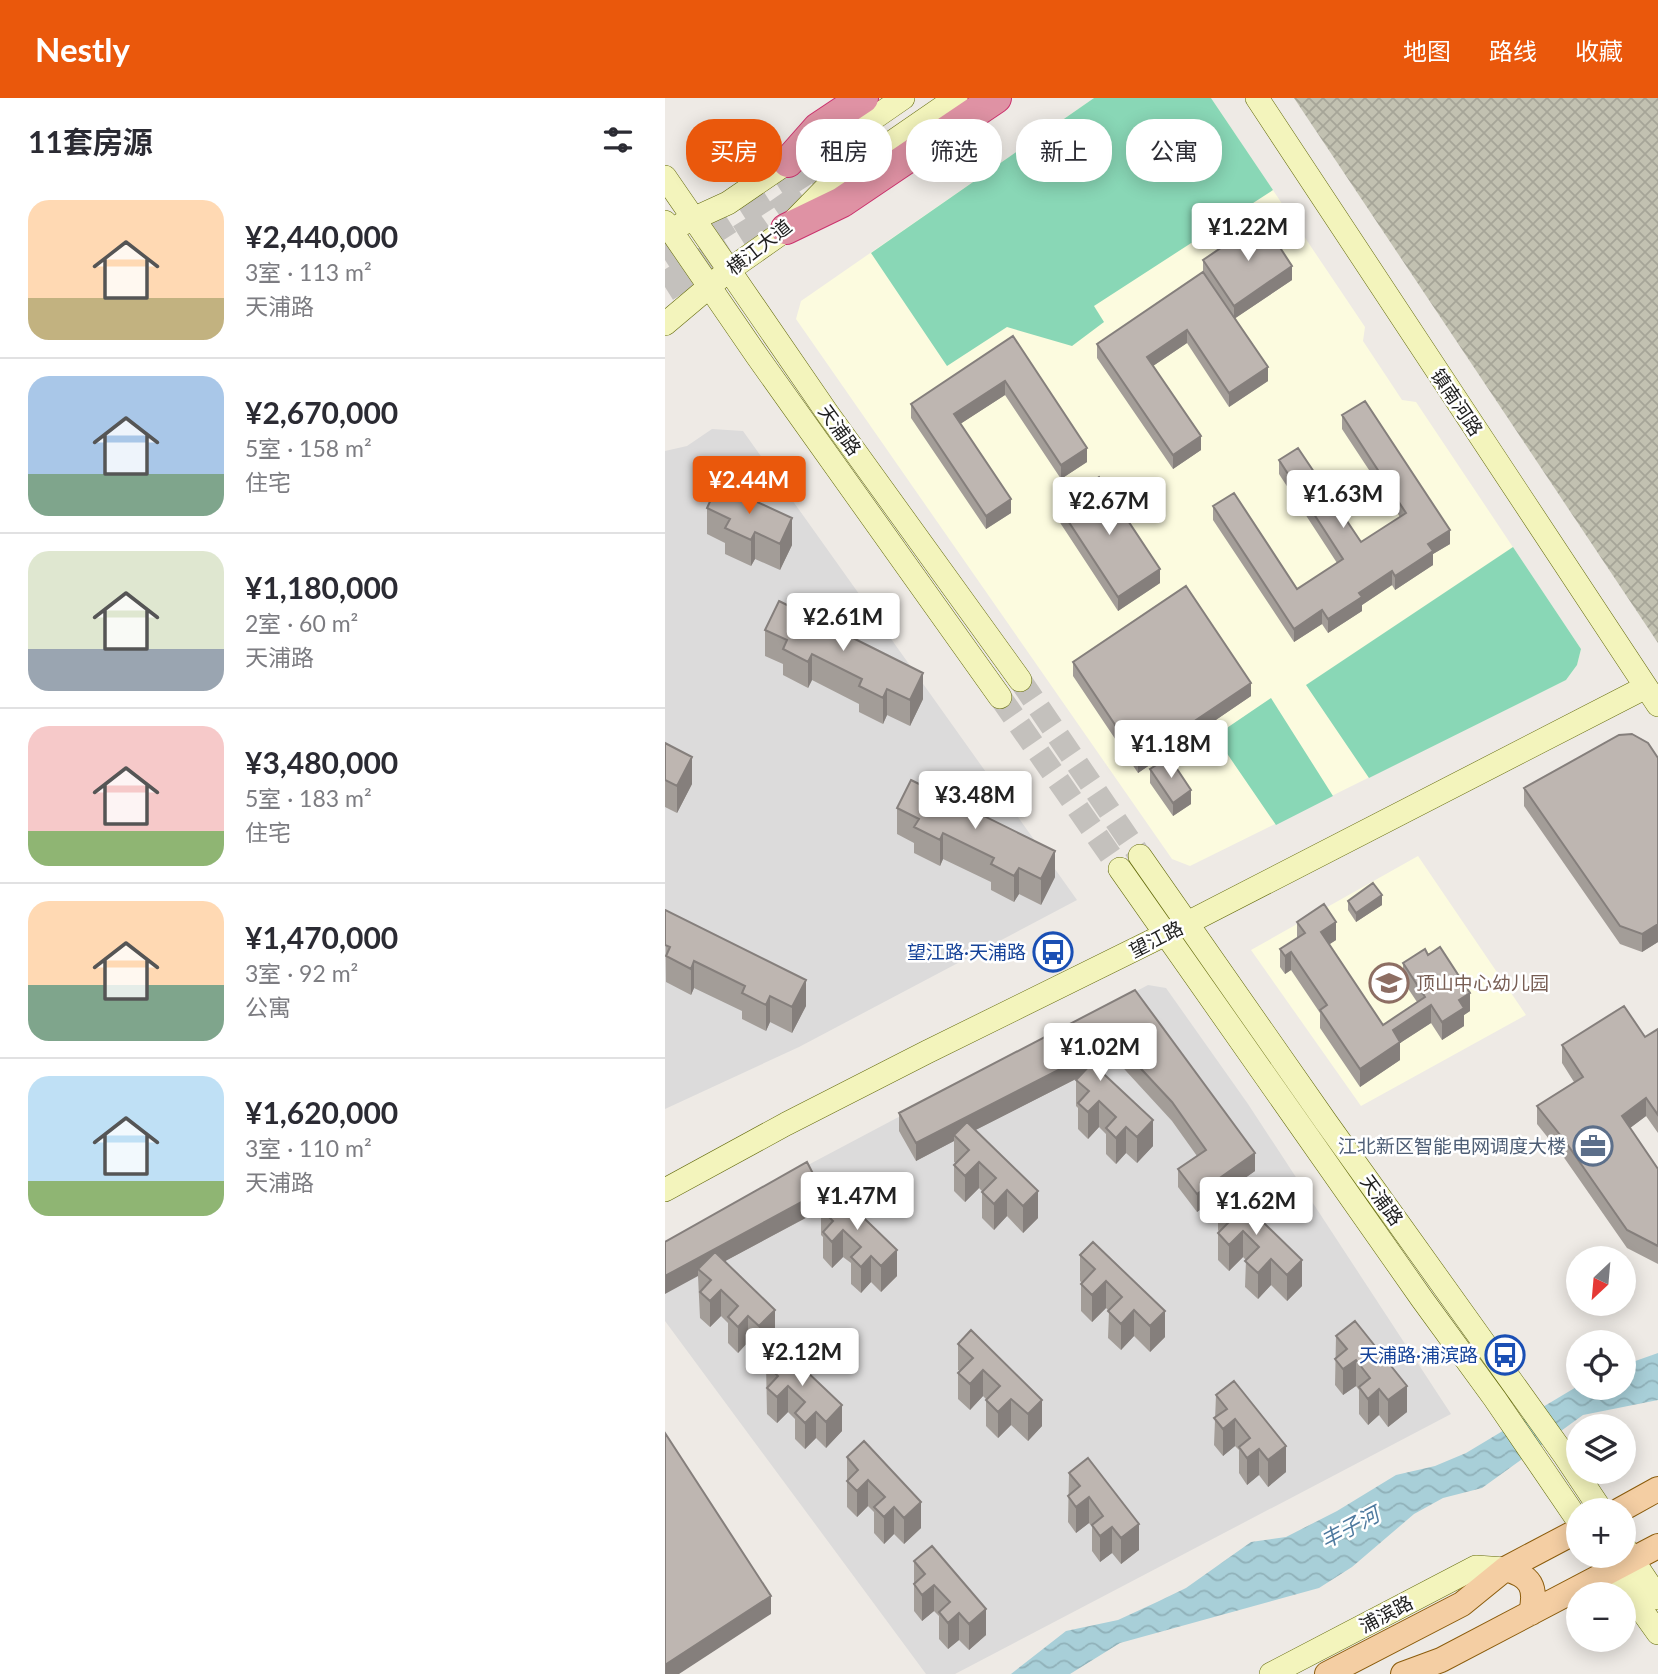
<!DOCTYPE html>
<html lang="zh">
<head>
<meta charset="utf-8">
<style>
	:root { --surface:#fff; --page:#f7f7f7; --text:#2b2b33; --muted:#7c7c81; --line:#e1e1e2; --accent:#ea580c }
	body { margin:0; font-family:Lato,"Noto Sans SC",sans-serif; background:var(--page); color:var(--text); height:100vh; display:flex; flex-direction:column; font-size:26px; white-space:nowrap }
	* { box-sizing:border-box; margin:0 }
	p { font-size:23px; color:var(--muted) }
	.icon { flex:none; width:38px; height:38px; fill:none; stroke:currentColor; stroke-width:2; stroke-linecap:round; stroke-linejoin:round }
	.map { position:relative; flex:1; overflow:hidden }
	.drawer { display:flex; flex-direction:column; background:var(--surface); width:665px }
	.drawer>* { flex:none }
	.top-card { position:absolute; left:21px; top:21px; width:665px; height:63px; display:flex; gap:14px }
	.needle { width:46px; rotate:206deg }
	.buttons { position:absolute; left:901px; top:1148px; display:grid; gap:14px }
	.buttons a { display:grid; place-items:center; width:70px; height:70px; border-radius:50%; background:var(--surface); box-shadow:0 4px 18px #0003; font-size:35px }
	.price { position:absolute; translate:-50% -60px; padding:0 16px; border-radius:7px; background:#fff; color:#222; font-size:23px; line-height:46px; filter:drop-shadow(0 2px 4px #0008) }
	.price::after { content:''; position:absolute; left:50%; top:42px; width:21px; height:16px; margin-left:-10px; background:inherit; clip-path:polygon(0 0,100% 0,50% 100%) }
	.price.selected { background:var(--accent); color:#fff }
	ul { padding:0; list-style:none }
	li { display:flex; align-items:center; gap:21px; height:175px; padding:0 28px }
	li+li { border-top:2px solid var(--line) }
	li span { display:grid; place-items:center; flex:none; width:196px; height:140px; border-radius:21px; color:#555 }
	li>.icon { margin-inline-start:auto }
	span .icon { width:84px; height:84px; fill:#fffc; stroke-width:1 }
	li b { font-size:30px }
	h2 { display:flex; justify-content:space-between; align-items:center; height:84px; padding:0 28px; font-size:30px }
	.pill { padding:0 24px; border-radius:28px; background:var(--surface); box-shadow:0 4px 18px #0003; font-size:24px; line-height:63px }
	.pill.selected { background:var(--accent); color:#fff }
	header { display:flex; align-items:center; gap:42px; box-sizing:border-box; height:98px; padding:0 35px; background:var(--accent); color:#fff }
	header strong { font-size:33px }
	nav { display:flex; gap:38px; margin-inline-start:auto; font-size:24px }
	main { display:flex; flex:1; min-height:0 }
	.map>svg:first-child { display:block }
	.residential { fill:#dcdbdb }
	.education { fill:#fcfbdf }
	.construction { fill:url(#construction-cross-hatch) }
	.pitch { fill:#89d7b6 }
	.water { fill:url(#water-waves) }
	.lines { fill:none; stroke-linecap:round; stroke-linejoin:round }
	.secondary-tunnel { stroke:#c4c1bd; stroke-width:23; stroke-dasharray:23 11; stroke-linecap:butt }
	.highway-tunnel { stroke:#c4c1bd; stroke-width:30; stroke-dasharray:30 15; stroke-linecap:butt }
	.secondary-casing { stroke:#656c0e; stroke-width:24 }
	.primary-casing { stroke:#8b5c0c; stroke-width:26 }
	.highway-casing { stroke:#cb326d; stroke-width:32 }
	.secondary { stroke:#f3f4bc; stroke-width:23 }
	.primary { stroke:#f4cea3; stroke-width:24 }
	.highway { stroke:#df92a4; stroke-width:30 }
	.wall { fill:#a39d98 }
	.shaded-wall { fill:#857f7c }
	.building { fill:#beb6b1; stroke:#857f7c; stroke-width:2 }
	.labels { text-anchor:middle; stroke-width:5; stroke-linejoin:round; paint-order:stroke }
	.street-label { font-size:19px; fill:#1e1e1e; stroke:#fff }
	.transit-label { font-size:19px; fill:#164399; stroke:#fff; text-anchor:end }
	.education-label { font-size:19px; fill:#785e54; stroke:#fff; text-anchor:start }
	.service-label { font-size:19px; fill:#4e5e75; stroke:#fff; text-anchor:end }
	.water-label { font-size:21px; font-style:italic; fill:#4f7a9f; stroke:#fff }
</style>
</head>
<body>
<header>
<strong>Nestly</strong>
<nav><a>地图</a><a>路线</a><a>收藏</a></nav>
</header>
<main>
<section class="drawer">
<h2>11套房源<svg class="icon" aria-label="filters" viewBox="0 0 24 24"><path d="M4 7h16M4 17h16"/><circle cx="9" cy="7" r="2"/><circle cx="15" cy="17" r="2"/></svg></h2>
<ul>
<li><span style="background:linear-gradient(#ffd9b3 70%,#c2b280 0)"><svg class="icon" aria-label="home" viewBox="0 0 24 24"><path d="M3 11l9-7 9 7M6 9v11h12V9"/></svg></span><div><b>¥2,440,000</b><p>3室 · 113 m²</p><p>天浦路</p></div></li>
<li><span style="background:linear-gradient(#a9c7e8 70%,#7fa58c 0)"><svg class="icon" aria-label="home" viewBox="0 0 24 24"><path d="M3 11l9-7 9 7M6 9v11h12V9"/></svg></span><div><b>¥2,670,000</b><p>5室 · 158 m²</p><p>住宅</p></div></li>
<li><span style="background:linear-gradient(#dfe7d0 70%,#9aa5b1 0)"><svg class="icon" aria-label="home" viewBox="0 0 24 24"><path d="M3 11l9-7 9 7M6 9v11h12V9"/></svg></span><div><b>¥1,180,000</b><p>2室 · 60 m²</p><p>天浦路</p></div></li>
<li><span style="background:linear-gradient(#f6c9c9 75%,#8fb573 0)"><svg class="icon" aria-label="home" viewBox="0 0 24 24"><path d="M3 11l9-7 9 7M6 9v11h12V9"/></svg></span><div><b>¥3,480,000</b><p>5室 · 183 m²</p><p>住宅</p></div></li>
<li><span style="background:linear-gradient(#ffd9b3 60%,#7fa58c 0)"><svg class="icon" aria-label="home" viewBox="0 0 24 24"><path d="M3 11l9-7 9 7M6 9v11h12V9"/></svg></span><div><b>¥1,470,000</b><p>3室 · 92 m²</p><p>公寓</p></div></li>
<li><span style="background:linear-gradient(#bfe0f5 75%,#8fb573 0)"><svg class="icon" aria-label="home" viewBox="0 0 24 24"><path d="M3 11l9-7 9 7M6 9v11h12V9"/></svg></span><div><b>¥1,620,000</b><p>3室 · 110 m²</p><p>天浦路</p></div></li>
</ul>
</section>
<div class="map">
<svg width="993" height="1576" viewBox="0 0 993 1576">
	<defs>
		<pattern id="construction-cross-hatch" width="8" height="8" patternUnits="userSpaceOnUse" patternTransform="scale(1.75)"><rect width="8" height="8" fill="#c2c1b1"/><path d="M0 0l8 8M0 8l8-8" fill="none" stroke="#a6a598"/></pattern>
		<pattern id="water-waves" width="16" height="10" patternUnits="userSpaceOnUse" patternTransform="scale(1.75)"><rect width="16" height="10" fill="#a8cfd8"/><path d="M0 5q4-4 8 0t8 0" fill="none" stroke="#90b1b9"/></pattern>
	</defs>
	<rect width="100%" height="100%" fill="#eeeae5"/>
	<path class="residential" d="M47,331L78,333L412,802L134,949L0,1011V353L22,348Z
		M483,887L501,890L583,1006L786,1316L290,1576H261L0,1223V1148L143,1067Z"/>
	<path class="education" d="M429,0H546L700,229L698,243L737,302L751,304L916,551L912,567L901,582L525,768L507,761L131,221L136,203Z
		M753,758L861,917L696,1008L586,852Z"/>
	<path class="construction" d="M629,0H993V545Z"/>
	<path class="pitch" d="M429,0H546L608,92L429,208L439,224L407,248L342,229L282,268L206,155Z
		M848,449L916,551L912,567L901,582L704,680L641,587Z
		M606,600L668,698L611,727L550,638Z"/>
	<path class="water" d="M993,1255V1302L918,1317L817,1390L778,1400L749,1416L687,1469L654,1490L455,1545L405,1576H346L401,1533L453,1522L492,1504L521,1490L586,1444L621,1439L672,1413L731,1377L770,1368L801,1355L913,1288L914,1290H959V1267Z"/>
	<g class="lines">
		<path class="secondary-tunnel" d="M355,582L475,758
			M335,599L455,771"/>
		<path class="highway-tunnel" d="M0,162L165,56
			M0,189L89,133L166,79"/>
		<g class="secondary-casing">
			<path id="secondary" d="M592,0L993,607
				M0,79L163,316L355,582
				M0,124L92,258L335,599
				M17,126L63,105L123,64L173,45L238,0
				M0,226L64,172L118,134L162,89L291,0
				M475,758L661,1024L900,1358L936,1412
				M455,771L757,1201L830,1301L914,1424
				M0,1092L121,1026L262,954L499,837L981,589
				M959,1449L993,1500
				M938,1458L993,1535
				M606,1576L811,1469L840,1471"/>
		</g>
		<g class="primary-casing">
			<path id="primary" d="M955,1412L993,1391
				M840,1471C866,1478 872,1489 866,1515
				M662,1576L797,1506L840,1471L914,1432
				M738,1576L776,1562L993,1448"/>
		</g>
		<g class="highway-casing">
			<path id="highway" d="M123,64L153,30L198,0
				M121,131L177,104L331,0"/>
		</g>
		<use href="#secondary" class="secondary"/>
		<use href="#primary" class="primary"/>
		<use href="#highway" class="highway"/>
	</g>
	<path class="wall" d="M538,162L627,182L569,221L603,283L564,309L522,245L488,268L536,352L508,371L432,260V246L538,175Z
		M348,238L422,364L396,381L340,297L295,326L346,415L321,431L246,320V306Z
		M677,317L785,446L768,456V467L730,492L727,487L697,507V513L663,535L657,526L629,544L548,422V408L632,491L672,465L614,376V362L696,444L735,419L677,331Z
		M392,406L495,485L453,513L392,420Z
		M42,410L127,447L115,472L90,461L86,468L60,456V445L42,436Z
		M100,532L258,601L245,628L222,617L218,626L194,614V606L147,582L143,590L118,577V566L100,558Z
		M408,564L586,598L473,675L408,578Z
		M0,645L27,686L12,715L0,709Z
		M993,660V844L977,854L955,846L859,708V690Z
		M485,671L526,706L508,718L485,685Z
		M232,710L390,779L376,807L354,796L349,804L326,792V784L278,761L275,768L249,755V745L232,736Z
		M683,803L717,807L691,824L683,812Z
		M0,812L141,908L127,935L105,924L101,933L77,921V913L29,890L26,897L1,884Z
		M632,824L671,842L664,846L718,927L752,904L738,883V865L805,913L799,917V928L777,942L766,925L735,945V962L695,989L655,930V915L626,872L620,876L615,869V851L632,840Z
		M470,892L590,1073L532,1114L513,1089V1071L532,1058L507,1023L450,961L433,970L488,1048L472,1065L461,1055L451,1066L441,1056V1036L434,1029L423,1041L413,1031V1010L411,1008V982L413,980L310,1032L373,1120L358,1135L342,1118L329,1132L317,1120V1093L314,1090L300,1104L289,1093V1067L291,1065L289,1064V1043L251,1063L234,1033V1015Z
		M993,931V1035L981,1018L965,1030L993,1071V1166L962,1150L900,1061L872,1026V1008L909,984L897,965V947L980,939Z
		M553,1106L637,1188L622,1203L606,1187L593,1201L580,1189L581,1162L578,1159L564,1173L553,1162V1135L554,1134L553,1132Z
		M157,1110L232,1178L216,1194L206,1184L196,1195L186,1186V1165L178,1159L167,1170L158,1160V1139L156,1137V1112L60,1163L110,1238L94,1254L83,1244L73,1255L63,1245V1225L56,1218L45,1229L35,1220L33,1178L0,1144Z
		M415,1157L500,1239L485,1254L469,1238L456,1252L443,1240L444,1213L441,1210L427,1224L416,1213V1186L417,1185L415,1183Z
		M671,1238L742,1314L723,1329L714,1317L703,1327L694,1316V1292L691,1288L678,1297L670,1287Z
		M293,1246L377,1328L363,1343L346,1327L333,1340L321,1328V1301L318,1298L305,1312L293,1301V1275L295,1273L293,1272Z
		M101,1267L177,1333L161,1350L151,1340L140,1351L130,1341V1321L123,1314L112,1325L102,1316Z
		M551,1297L621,1374L603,1389L594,1377L582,1387L574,1375V1352L570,1348L558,1358L549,1347Z
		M182,1359L256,1430L239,1446L229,1436L219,1446L209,1435V1414L203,1408L192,1419L182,1409Z
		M404,1375L474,1452L456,1466L447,1455L435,1464L427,1453V1429L424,1425L411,1435L403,1424Z
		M249,1463L321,1537L304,1552L294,1542L283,1551L274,1541V1518L269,1513L257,1523L249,1513Z"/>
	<path class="shaded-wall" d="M627,168V182L569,221V208Z
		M522,232V245L482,272V259Z
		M603,269V283L564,309V295Z
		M340,283V297L289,330V316Z
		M536,338V352L508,371V357Z
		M422,350V364L396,381V367Z
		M346,401V415L321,431V418Z
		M127,420V447L115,472V446Z
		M785,432V446L768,456V467L730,492V478L763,446Z
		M90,434V461L86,468V442Z
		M495,471V485L453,513V499Z
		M727,473V487L697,507V513L663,535V521L694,495Z
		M657,512V526L629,544V531Z
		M147,556V582L143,590V564Z
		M258,575V601L245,628V602Z
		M586,585V598L473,675V661Z
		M222,591V617L218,626V600Z
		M27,659V686L12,715V688Z
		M526,692V706L508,718V705Z
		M278,735V761L275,768V742Z
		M390,753V779L376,807V781Z
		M354,770V796L349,804V778Z
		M717,797V807L691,824V815Z
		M671,824V842L656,852V834Z
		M993,826V844L977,854V836Z
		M626,854V872L620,876V858Z
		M29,863V890L26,897V871Z
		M141,882V908L127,935V909Z
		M805,895V913L799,917V928L777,942V924L794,902Z
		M105,898V924L101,933V907Z
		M766,907V925L735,945V962L695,989V971L728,932Z
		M450,943V961L293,1041L289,1037V1043L251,1063V1045Z
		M981,1000V1018L957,1036V1018Z
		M434,1003V1029L423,1041V1014Z
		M488,1022V1048L472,1065V1039Z
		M461,1029V1055L451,1066V1040Z
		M590,1055V1073L532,1114V1096Z
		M314,1064V1090L300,1104V1078Z
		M342,1092V1118L329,1132V1106Z
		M157,1093V1111L38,1175L33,1171V1178L0,1196V1178Z
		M373,1093V1120L358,1135V1108Z
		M178,1132V1159L167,1170V1144Z
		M578,1133V1159L564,1173V1147Z
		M232,1152V1178L216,1194V1168Z
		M206,1158V1184L196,1195V1169Z
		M606,1161V1187L593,1201V1175Z
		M637,1162V1188L622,1203V1177Z
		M441,1183V1210L427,1224V1197Z
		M56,1192V1218L45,1229V1203Z
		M110,1212V1238L94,1254V1228Z
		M469,1212V1238L456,1252V1226Z
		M500,1213V1239L485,1254V1228Z
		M83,1218V1244L73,1255V1229Z
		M691,1262V1288L678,1297V1271Z
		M318,1272V1298L305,1312V1286Z
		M123,1288V1314L112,1325V1299Z
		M742,1288V1314L723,1329V1302Z
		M714,1291V1317L703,1327V1301Z
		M346,1301V1327L333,1340V1314Z
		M377,1302V1328L363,1343V1316Z
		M177,1307V1333L161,1350V1324Z
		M151,1314V1340L140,1351V1325Z
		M570,1321V1348L558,1358V1331Z
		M621,1348V1374L603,1389V1362Z
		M594,1351V1377L582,1387V1360Z
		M203,1382V1408L192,1419V1393Z
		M424,1399V1425L411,1435V1409Z
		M256,1404V1430L239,1446V1420Z
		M229,1409V1436L219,1446V1419Z
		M474,1426V1452L456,1466V1440Z
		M447,1429V1455L435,1464V1438Z
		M269,1487V1513L257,1523V1497Z
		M106,1498V1516L14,1576H0V1567Z
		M321,1511V1537L304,1552V1526Z
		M294,1515V1542L283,1551V1525Z"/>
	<path class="building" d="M597,122L627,168L569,208L538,162Z
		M538,174L603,269L564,295L522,232L482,259L536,338L508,357L432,246Z
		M348,238L422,350L396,367L340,283L289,316L346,401L321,418L246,306Z
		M700,303L785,432L763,446L768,453L730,478L727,473L694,495L697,499L663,521L657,512L629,531L548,408L569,395L632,491L678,461L614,362L633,350L696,444L741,415L677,317Z
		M434,379L495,471L453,499L392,406Z
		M53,386L127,420L115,446L90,434L86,442L60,430L65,421L42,410Z
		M521,488L586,585L473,661L408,564Z
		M114,503L258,575L245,602L222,591L218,600L194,588L197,581L147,556L143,564L118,551L122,542L100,532Z
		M967,636L983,645L993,660V826L977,836L955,828L859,690L954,637Z
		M0,645L27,659L12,688L0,682Z
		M504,659L526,692L508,705L485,671Z
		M246,682L390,753L376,781L354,770L349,778L326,766L329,760L278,735L275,742L249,729L254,721L232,710Z
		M708,785L717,797L691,815L683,803Z
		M659,806L671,824L656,834L718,927L760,899L738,865L760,851L763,857L775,849L805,895L794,902L799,910L777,924L766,907L728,932L735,944L695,971L655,912L662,907L626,854L620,858L615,851L640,835L632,824Z
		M0,812L141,882L127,909L105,898L101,907L77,895L80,888L29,863L26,871L1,858L5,849L0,847Z
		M470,892L590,1055L532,1096L513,1071L541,1052L507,1004L450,943L251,1045L234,1015Z
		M959,908L980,939L993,931V1017L981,1000L957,1018L993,1071V1148L962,1132L900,1043L872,1008L918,979L897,947Z
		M427,965L488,1022L472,1039L461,1029L451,1040L441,1030L451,1019L434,1003L423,1014L413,1005L424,993L411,982Z
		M302,1024L373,1093L358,1108L342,1092L329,1106L317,1094L331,1080L314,1064L300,1078L289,1067L304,1052L289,1037Z
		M142,1064L157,1093L0,1178V1144Z
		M566,1093L637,1162L622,1177L606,1161L593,1175L580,1163L594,1149L578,1133L564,1147L553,1135L567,1121L553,1106Z
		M172,1094L232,1152L216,1168L206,1158L196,1169L186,1159L196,1149L178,1132L167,1144L158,1134L168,1123L156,1111Z
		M428,1144L500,1213L485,1228L469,1212L456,1226L443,1213L457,1199L441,1183L427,1197L416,1186L430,1171L415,1157Z
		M50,1154L110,1212L94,1228L83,1218L73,1229L63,1219L73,1208L56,1192L45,1203L35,1194L46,1182L33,1171Z
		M690,1223L742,1288L723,1302L714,1291L703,1301L694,1289L705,1280L691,1262L678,1271L670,1261L682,1251L671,1238Z
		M306,1232L377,1302L363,1316L346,1301L333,1314L321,1302L335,1288L318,1272L305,1286L293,1275L308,1260L293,1246Z
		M117,1250L177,1307L161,1324L151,1314L140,1325L130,1315L140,1304L123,1288L112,1299L102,1290L113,1278L101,1267Z
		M569,1283L621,1348L603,1362L594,1351L582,1360L574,1349L585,1340L570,1321L558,1331L549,1320L562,1311L551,1297Z
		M0,1335L106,1498L0,1567Z
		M199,1343L256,1404L239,1420L229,1409L219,1419L209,1409L220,1399L203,1382L192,1393L182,1383L193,1372L182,1359Z
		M423,1360L474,1426L456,1440L447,1429L435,1438L427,1427L438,1418L424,1399L411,1409L403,1398L415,1388L404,1375Z
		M267,1448L321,1511L304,1526L294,1515L283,1525L274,1514L285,1504L269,1487L257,1497L249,1486L260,1476L249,1463Z"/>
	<defs>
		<g id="bus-ring" transform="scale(2.0125)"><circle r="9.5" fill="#fff" stroke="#1a4fb4" stroke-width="1.5"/><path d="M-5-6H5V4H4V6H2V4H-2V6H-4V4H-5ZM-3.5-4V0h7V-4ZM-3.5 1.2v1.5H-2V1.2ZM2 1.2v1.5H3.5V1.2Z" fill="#1a4fb4"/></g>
		<g id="school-ring" transform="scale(2.0125)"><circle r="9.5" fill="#fff" stroke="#8d6e63" stroke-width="1.5"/><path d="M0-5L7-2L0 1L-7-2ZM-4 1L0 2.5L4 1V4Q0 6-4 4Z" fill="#8d6e63"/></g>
		<g id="office-ring" transform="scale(2.0125)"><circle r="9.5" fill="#fff" stroke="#5c6f8a" stroke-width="1.5"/><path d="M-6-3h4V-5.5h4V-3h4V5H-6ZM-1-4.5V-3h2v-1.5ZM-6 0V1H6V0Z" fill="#5c6f8a"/></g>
	</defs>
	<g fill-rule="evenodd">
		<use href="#bus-ring" x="388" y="854"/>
		<use href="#school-ring" x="724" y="885"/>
		<use href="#office-ring" x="928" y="1048"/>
		<use href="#bus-ring" x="840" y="1257"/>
	</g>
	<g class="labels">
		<g class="street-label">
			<text transform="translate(94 149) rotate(-38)" y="7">横江大道</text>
			<text transform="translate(792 304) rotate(56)" y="7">镇南河路</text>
			<text transform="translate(175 332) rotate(54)" y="7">天浦路</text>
			<text transform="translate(491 841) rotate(-27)" y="7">望江路</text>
			<text transform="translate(717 1102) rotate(54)" y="7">天浦路</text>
			<text transform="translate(721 1516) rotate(-28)" y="7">浦滨路</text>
		</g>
		<g class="transit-label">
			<text x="361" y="861">望江路·天浦路</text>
			<text x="813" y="1264">天浦路·浦滨路</text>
		</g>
		<g class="education-label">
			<text x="751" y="892">顶山中心幼儿园</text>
		</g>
		<g class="service-label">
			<text x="901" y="1055">江北新区智能电网调度大楼</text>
		</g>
		<g class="water-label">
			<text transform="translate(685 1430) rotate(-28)" y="7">丰子河</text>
		</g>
	</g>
</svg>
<div class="buttons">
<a><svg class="needle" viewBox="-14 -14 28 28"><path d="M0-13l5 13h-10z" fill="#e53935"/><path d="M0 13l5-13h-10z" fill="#7c7c81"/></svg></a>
<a><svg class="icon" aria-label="locate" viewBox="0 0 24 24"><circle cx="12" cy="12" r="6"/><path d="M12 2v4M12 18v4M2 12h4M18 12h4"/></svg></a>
<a><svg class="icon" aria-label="layers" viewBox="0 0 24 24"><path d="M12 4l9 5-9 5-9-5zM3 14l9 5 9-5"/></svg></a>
<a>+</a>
<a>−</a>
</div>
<b class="price" style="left:583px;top:165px">¥1.22M</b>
<b class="price selected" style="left:84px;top:418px">¥2.44M</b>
<b class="price" style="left:678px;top:432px">¥1.63M</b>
<b class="price" style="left:444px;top:439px">¥2.67M</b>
<b class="price" style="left:178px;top:555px">¥2.61M</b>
<b class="price" style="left:506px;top:682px">¥1.18M</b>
<b class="price" style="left:310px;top:733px">¥3.48M</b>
<b class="price" style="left:435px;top:985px">¥1.02M</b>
<b class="price" style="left:192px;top:1134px">¥1.47M</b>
<b class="price" style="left:591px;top:1139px">¥1.62M</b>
<b class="price" style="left:137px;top:1290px">¥2.12M</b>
<div class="top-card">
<a class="pill selected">买房</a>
<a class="pill">租房</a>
<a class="pill">筛选</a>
<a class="pill">新上</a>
<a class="pill">公寓</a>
</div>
</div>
</main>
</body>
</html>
